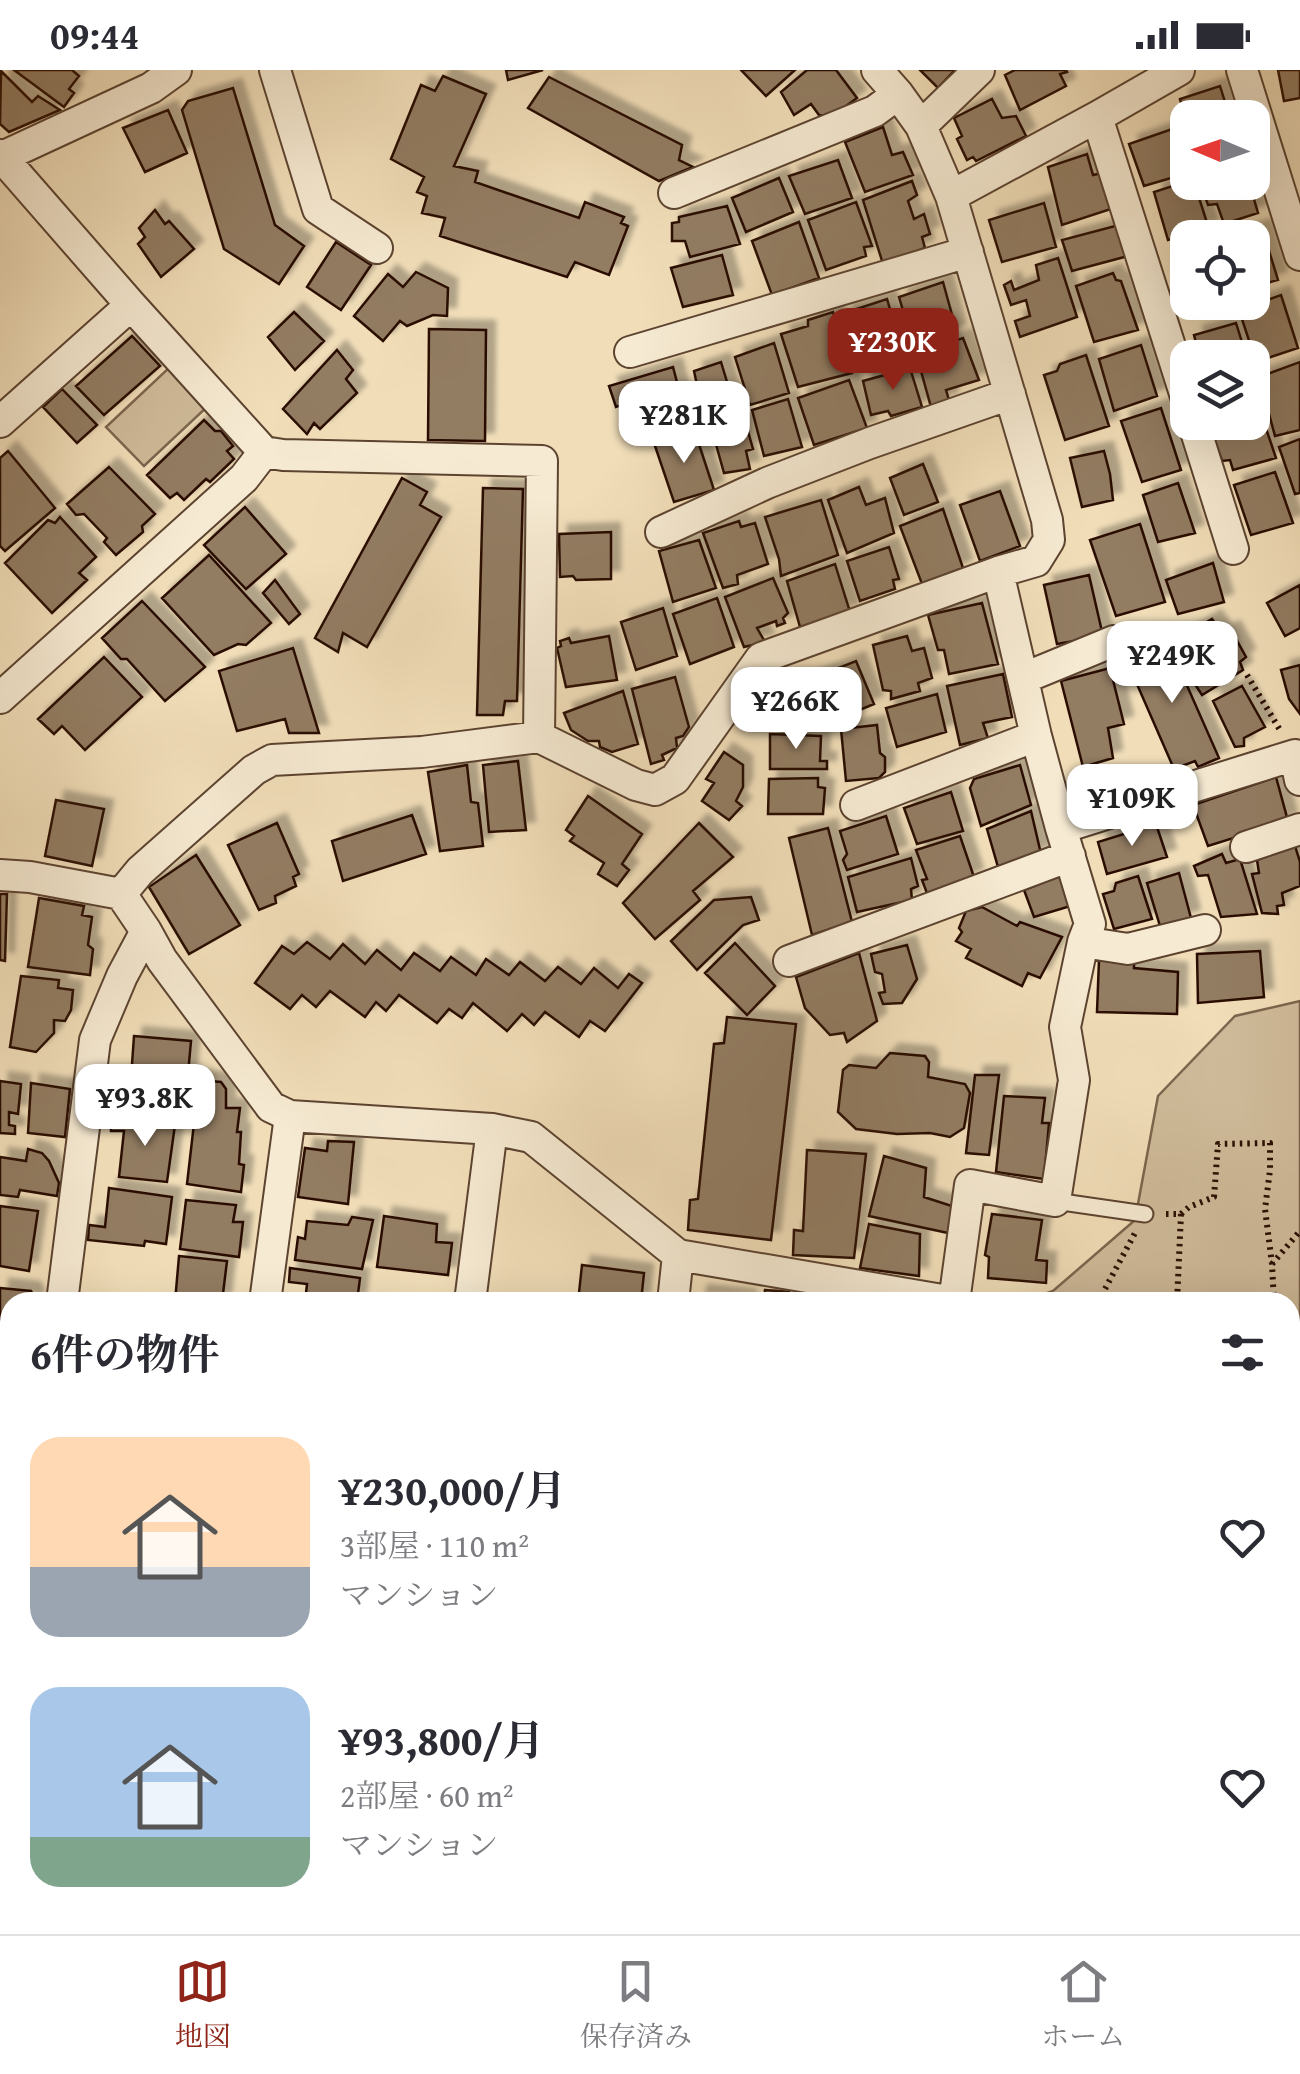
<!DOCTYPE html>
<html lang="ja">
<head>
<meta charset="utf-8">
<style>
	:root { --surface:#fff; --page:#f7f7f7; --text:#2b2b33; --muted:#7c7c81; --line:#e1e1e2; --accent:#8f2418 }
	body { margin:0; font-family:"Gentium Book Plus","Noto Serif JP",serif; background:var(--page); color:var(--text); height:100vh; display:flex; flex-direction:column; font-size:38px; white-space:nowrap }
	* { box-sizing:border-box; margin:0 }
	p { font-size:32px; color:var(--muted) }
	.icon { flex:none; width:55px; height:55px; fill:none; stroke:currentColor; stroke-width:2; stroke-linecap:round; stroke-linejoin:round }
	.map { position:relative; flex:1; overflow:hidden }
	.panel { position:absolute; left:0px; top:1222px; width:1300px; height:642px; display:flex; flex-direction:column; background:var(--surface); border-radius:30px 30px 0 0; box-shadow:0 10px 40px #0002 }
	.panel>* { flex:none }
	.needle { width:65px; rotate:272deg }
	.buttons { position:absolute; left:1170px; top:30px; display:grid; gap:20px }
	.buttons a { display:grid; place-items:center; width:100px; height:100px; border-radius:20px; background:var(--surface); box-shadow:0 10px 40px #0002; font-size:50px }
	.price { position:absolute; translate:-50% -85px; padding:0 22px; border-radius:20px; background:#fff; color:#222; font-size:32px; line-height:65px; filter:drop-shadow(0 2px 5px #0008) }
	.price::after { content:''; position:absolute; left:50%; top:60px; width:30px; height:22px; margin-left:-15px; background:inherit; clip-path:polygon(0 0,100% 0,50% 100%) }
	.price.current { background:var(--accent); color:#fff }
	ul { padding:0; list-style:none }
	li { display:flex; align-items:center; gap:30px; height:250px; padding:0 30px }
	li span { display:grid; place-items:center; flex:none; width:280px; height:200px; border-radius:30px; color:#555 }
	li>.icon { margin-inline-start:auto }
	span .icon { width:120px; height:120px; fill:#fffc; stroke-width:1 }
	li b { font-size:42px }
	h2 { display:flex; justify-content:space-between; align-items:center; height:120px; padding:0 30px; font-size:42px }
	.status { display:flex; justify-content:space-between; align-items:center; height:70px; padding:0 50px; background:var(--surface); direction:ltr }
	.status svg { height:28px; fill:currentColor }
	.tabs { display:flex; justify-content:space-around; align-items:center; height:140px; border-top:2px solid var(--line); background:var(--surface); font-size:28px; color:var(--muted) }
	.tabs a { display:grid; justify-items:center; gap:5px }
	.tabs .current { color:var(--accent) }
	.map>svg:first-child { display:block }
	.green { fill:#cfbb9a; stroke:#7d654e; stroke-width:2.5 }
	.building { fill:#927b62; stroke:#2b0f03; stroke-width:2.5; filter:url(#shadow) }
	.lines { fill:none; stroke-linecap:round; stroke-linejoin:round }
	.service-casing { stroke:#5c4330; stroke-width:19 }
	.minor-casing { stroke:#5c4330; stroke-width:34 }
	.path { stroke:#2b0f03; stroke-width:6; stroke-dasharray:2.5 5; stroke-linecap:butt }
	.service { stroke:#f6ead2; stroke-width:15 }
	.minor { stroke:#f6ead2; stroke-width:30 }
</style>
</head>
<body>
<div class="status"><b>09:44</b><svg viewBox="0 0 49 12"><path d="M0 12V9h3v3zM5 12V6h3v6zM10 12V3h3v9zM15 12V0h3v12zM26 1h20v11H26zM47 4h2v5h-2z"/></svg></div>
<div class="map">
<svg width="1300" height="1864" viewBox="0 0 1300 1864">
	<defs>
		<filter id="shadow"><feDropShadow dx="9" dy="-9" stdDeviation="2.5" flood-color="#0004"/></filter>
	</defs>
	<rect width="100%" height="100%" fill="#f1deb9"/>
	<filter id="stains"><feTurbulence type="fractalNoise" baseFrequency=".002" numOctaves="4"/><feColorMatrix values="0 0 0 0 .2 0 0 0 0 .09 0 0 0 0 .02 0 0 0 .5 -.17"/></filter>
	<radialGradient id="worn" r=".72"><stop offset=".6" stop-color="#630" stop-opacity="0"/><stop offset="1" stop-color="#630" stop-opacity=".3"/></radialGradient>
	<path class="green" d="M172,295L207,337L144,396L106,357Z
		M1300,931V1448L1290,1442V1232H1022L1053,1221L1135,1150L1158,1026L1235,946Z"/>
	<path class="building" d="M14,0H72L79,6L69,19L74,23L64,37Z
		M506,0H543L508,10Z
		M741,0H795L766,26Z
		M807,0H836L857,28L831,47L819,45L811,34L794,45L781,22Z
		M920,0H955L938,18Z
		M1015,0H1066L1067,2L1060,4L1066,16L1020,40L1005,5Z
		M1278,0H1300V28L1284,31Z
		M1,1L32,32L38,26L60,40L9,62L0,54Z
		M443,6L486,24L454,96L478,101L475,112L579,148L585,132L624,147L621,153L628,156L609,205L575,192L567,207L440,166L445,148L422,143L427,126L417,122L424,107L391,89L421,15L435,21Z
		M549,7L682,75L679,90L693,97L659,111L528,38Z
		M1220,16L1230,48H1188V58L1180,29Z
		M233,18L275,155L304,176L279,214L224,179L182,40L188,31Z
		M992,29L1002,48L1016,46L1026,66L976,91L973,87L967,90L957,69L962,66L954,48Z
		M168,40L187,83L145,102L123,58Z
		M883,57L892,85L903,82L913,105L865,122L845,72Z
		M1175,58L1188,91V103L1144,116L1129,74Z
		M1087,84L1093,105L1103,103L1114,138L1062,155L1048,97Z
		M838,90L852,128L805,144L789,106Z
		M779,108L793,142L746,162L732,128Z
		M912,111L917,125L908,131L914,149L924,144L930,164L922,167L925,178L883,194L863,130Z
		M1188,111L1194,112L1209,159L1168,170L1154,122Z
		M1200,112H1249L1258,143L1224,154L1217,134L1208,135Z
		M856,132L872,176L864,177L866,186L826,200L808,150Z
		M1044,133L1056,177L1002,192L989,150Z
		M727,136L740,174L690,187L685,171H672V153L679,152V147Z
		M155,140L165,154L169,151L194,179L161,207L138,174L145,167L139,158Z
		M799,152L819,208L772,225L752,171Z
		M1119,155L1128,186L1072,201L1062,170Z
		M1262,158L1278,210L1252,217V168H1230Z
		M336,172L371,195L341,240L307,217Z
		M722,185L733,225L683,237L671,198Z
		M1058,188L1077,247L1020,267L1015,251L1030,246L1026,230L1011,235L1004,215L1011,211L1014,220L1039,210L1036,195Z
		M1188,189V232H1222L1186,245L1172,194Z
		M416,202L448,218L447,246L433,245L407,256L400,251L383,271L354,246L388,204L403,217Z
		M1113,203L1116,210L1121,211L1138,260L1094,272L1076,216Z
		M943,212L957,263L914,278L899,227Z
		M1281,225L1298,278L1256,292L1239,240Z
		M887,229L902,280L859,293L844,243Z
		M294,242L324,271L295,300L268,267Z
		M833,242L852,303L798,317L781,264L808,256V250Z
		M1236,253L1247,288H1200L1194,265Z
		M429,259L486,260L485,371L428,370Z
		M132,266L160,296L104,345L76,316Z
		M963,268L979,310L946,320L949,330L931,337L916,283Z
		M774,273L789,323L750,335L735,287Z
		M1141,275L1157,326L1114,341L1099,289Z
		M337,280L353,300L346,309L357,323L320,359L314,353L307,364L283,339Z
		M1086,285L1109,356L1065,370L1044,305L1057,301L1060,294Z
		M721,292L734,335L699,346L691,317L697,315L694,301Z
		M1300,292V360L1275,366L1259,307Z
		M673,297L688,354L649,365L636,330L616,337L609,316Z
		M910,298L922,337L891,346L888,341L871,345L863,311Z
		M849,310L867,358L814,375L798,328Z
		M62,319L97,355L77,373L43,337Z
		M788,329L802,377L764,386L752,340Z
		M1257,332L1276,388L1233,400L1230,390L1222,391L1214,369L1222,367L1217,352H1252V333Z
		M1161,338L1181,400L1142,412L1121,351Z
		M204,350L215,361H221L233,376L227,381L234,389L210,412L206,409L184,430L177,423L170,428L147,405Z
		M745,351L753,379L746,381L750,399L724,403L712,360Z
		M694,359L714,420L674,432L654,373Z
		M1300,369V423L1295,424L1279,377Z
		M8,381L55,438L5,481L0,476V388Z
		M1104,381L1110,404L1113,430L1082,437L1070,388Z
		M923,394L938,432L904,445L890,408Z
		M109,397L155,444L142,456L143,462L116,485L104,472L107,468L84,444L76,445L67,434Z
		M1275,402L1293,453L1251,465L1234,415Z
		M402,408L427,422L420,435L441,447L367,577L343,563L338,582L315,568Z
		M1178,413L1195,463L1158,472L1143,425Z
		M859,417L866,435L885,428L894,463L847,483L828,430Z
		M483,418L523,419L517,631H505L503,645H477Z
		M1000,421L1020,476L980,491L960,435Z
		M821,430L838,485L781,506L779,489L765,447Z
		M245,437L286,484L246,519L204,475Z
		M943,439L963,498L922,514L900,456Z
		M60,447L96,487L79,503L87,510L52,543L5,493L48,450L55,453Z
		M739,451L741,457L755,453L768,494L737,505L738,514L723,518L703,463Z
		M1140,454L1165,532L1116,546L1090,470Z
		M611,462V509L576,510L573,506L560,507L559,464Z
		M699,470L716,518L673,532L659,481Z
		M889,477L899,509L893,510L895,519L860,531L847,491Z
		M209,485L271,553L246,575L238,574L214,585L162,528Z
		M1213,493L1224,532L1178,544L1166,510Z
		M835,494L850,542L800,557L787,511Z
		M1089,505L1103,566L1057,574L1044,515Z
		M773,508L788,543L783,548L785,553L777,556L776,551L757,558L765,572L744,577L725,527Z
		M275,510L300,544L289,554L263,523Z
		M1300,515V558L1285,566L1267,533Z
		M717,528L734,577L690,594L673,544Z
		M142,531L205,597L165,631L127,589H121L102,568Z
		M982,533L998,594L949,604L944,580H938L928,545Z
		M663,538L677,586L636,600L621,552Z
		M1212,549L1223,564L1231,560L1246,587L1240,592L1243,600L1202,625L1191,608L1199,603L1179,569Z
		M609,566L617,610L566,617L557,578L561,576L560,571L569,568L571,573Z
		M907,566L912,581L924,578L932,608L918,613L920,621L891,629V621L883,620L873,575Z
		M1166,568L1219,688L1198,697L1195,691L1174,699L1126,589Z
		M293,578L319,663H289L285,649L237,661L219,601Z
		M104,587L142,627L85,680L62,656L54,664L38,649Z
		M856,591L874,634L852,643L853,649L842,654L841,650L826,656L808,610Z
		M1300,595V644L1289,629L1281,600Z
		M1110,598L1124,654L1108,658L1113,688L1083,697L1061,611Z
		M1003,604L1012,647L983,653L988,668L960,675L947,616Z
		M675,607L689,657L683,666L676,668L677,678L662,685L664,690L651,694L632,619Z
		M1242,616L1265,657L1244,668V676L1235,677L1213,631Z
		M623,621L638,674L612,682L600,677L599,671H588L571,660L564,643Z
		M937,624L946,662L897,677L886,638Z
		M877,655L880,683L885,687V702L879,708L846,711L841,659Z
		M770,664L821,666L820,691H827V699H770Z
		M724,682L743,695V717L736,731L742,736L729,750L702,731L714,713L706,709Z
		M518,691L526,760L489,762L483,695Z
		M467,695L471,732L478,733L483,776L440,781L428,702Z
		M1020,695L1031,735L981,756L970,718L974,709Z
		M1276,707L1288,751L1208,776L1193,735Z
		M818,708V717L825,718L823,744H768L769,709Z
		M951,722L963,761L917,774L904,738Z
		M588,726L642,764L622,794L629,800L617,816L598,804L604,793L570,771L574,766L566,760Z
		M56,730L104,739L92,796L45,786Z
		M1031,741L1041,784L998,797L987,759Z
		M412,745L426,784L343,811L332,771Z
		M886,746L898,784L847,800L843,790L847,784L840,761Z
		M277,753L299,804L293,807L296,816L275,826L276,833L259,840L228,775Z
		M699,753L733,787L693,821L700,830L655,869L623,833Z
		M1156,754L1167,787L1107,804L1098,772Z
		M828,758L852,852L812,865L789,768Z
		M960,766L974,807L928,826L922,810L927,809L916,780Z
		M1295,776L1300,792V816L1282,823L1284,835L1277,836L1278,844L1262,843L1252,804L1259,803L1257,790Z
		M1222,784L1226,793L1240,789L1257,844L1221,847L1208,805L1198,806L1194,796Z
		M196,785L240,855L189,884L149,817Z
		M911,788L918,816L911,819L912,830L857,842L848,807Z
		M1179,803L1191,848L1160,856L1147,813Z
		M1059,806L1064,811L1074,835L1034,847L1024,820Z
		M1138,806L1152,849L1114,859L1103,824L1114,821L1116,813Z
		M0,824H7L5,891L0,890Z
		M751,827L759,850L743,855L697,900L671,871L714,830Z
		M39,828L84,836L82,845L92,847L88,875L93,879L90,905L28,897Z
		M982,837L1017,856L1020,852L1062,867L1040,908L1028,903L1022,916L966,888L971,879L956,871L962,862L959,858L966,841Z
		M307,872L330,889L343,874L365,894L377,880L401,900L414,883L440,901L451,887L476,905L486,889L509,905L520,892L545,911L558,897L581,914L594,898L618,918L629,904L642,913L605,961L590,951L579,967L545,942L534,955L522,944L507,961L473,933L462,948L449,939L437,953L399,925L386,941L376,932L365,947L330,921L316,937L302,925L290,939L255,913L282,876L294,884Z
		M735,873L775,916L747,945L705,903Z
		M907,875L917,909L902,933L883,934L879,923L885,922L882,904L875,902L871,884Z
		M1260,881L1264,927L1198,933L1197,884Z
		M859,883L877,951L847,972L844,963L830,965L805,938L796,907Z
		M1099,890H1134V898L1178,902L1177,944L1097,942Z
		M21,906L59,910L58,918L73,920L71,940L65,951L54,950V963L36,982L10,977Z
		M727,947L796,954L771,1170L688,1160L690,1130L698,1129L714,974L724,973Z
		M134,966L191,971L186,1027L175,1026V1034L166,1033L165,1044L142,1043L143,1022H130Z
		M890,983L925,986L929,992L928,1007L965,1014L970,1023L964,1058L950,1067L930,1063L897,1064L856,1059L838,1042L843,1000L849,995L876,998Z
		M975,1005H999L989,1085L966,1083Z
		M199,1010L221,1012L226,1019V1038H240L237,1062H241L239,1094L244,1095L241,1122L187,1114Z
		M0,1011L21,1014L18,1044L9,1042V1055L15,1056V1064L0,1063Z
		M31,1013L70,1019L65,1067L28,1063Z
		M1004,1026L1045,1028L1042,1053H1049L1044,1109L996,1102Z
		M111,1048L175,1055L167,1112L119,1107L124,1061H111Z
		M328,1071L354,1072L348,1134L298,1127L305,1078L327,1081Z
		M28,1079L42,1083L49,1091L59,1113L57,1126L20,1120L18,1127L0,1125V1087L26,1091Z
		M807,1080L866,1084L854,1188L793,1185L794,1160L803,1161Z
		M884,1086L926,1098L924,1127L955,1137L948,1163L869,1146Z
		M109,1118L172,1127L166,1174L145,1171L144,1176L88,1170L89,1155L105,1157Z
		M186,1130L236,1135L233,1152H243L239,1187L180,1179Z
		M0,1136L38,1141L29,1201L0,1196Z
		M992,1144L1042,1150L1036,1190L1047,1191L1046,1213L988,1208L989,1187L985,1185Z
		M384,1146L437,1154L436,1172L452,1173L448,1205L377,1197Z
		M352,1147L373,1150L362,1199L295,1190L298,1167L305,1169L307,1151L348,1155Z
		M869,1154L920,1164L919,1206L860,1198Z
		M179,1186L227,1191L222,1232H175Z
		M582,1195L644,1203L641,1232H578Z
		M290,1198L360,1208L357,1232H305L307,1214L289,1212Z
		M0,1218L31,1221L35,1229L34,1232H10V1367L0,1365Z
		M765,1220L789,1222V1232H764Z
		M699,1224L747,1229V1232H697Z
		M0,1391L10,1392V1449L0,1447Z
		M1300,1635V1749L1290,1751V1637Z
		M10,1686V1829L0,1820V1702Z
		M1300,1790V1864H1194L1193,1857L1199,1855H1290V1792Z
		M39,1855H107L99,1864H49Z
		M261,1855H288L282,1864H275Z
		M298,1855H339V1864H299Z
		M417,1855H491L490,1864H416Z
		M525,1855H571L570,1864H523Z
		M615,1855H658L657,1864H614Z
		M711,1855H771L774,1864H714Z
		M778,1855H830V1864H781Z"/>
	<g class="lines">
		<g class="service-casing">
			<path id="service" d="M1055,1131L1145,1144"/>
		</g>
		<g class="minor-casing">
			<path id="minor" d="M275,0L318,139L377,178
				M1242,0L1300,185
				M1097,47L1188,333
				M921,56L979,0
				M0,85L131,235L264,382L283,385L542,391L539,667
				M0,88L151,18L176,0
				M674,123L875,41L898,24
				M951,126L1097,47L1179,0
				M630,282L968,182
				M0,352L131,235
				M1193,352L1233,479
				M661,462L767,413L870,373L1010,324
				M1024,608L1114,571
				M0,628L244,408L264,382
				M856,735L1036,666
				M1061,758L1295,685L1300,710
				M1246,777L1300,759
				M0,805L30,807L121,824L146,861L162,890L271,1037L290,1046L492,1059L531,1067L678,1185L954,1232L970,1115L1055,1131L1074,1010L1065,957L1083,872L1090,854L1061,758L1036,666L998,502
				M121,824L140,801L254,700L272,690L422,682L539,667L636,715L655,720L675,709L761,588L998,502L1036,491L1049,470L1047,450L951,126L921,56L898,24L877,0
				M1083,872L1128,879L1205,860
				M789,891L1070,786
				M62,1232L95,970L122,906L146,861
				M265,1232L290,1046
				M470,1232L492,1059
				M673,1232L678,1185
				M0,1635L10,1612
				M389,1864L390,1855
				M595,1864L597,1855"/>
		</g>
		<path class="path" d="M1247,605L1280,660
			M1166,1144H1181L1177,1232
			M1181,1144L1189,1137L1214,1127L1218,1074L1270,1073V1100L1265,1139L1272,1194L1274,1232
			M1272,1194L1300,1161
			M1098,1232L1135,1163
			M1290,1311L1300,1316"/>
		<use href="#service" class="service"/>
		<use href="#minor" class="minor"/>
	</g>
	<rect width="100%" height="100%" filter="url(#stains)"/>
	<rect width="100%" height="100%" fill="url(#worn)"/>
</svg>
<div class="buttons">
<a><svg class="needle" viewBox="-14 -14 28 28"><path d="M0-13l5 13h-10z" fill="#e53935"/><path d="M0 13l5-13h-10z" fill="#7c7c81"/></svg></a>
<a><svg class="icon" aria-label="locate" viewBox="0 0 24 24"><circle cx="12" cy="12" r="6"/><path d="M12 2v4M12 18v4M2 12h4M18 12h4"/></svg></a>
<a><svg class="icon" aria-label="layers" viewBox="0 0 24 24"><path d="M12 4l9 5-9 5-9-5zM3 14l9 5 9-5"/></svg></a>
</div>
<b class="price current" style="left:893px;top:323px">¥230K</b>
<b class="price" style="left:684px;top:396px">¥281K</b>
<b class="price" style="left:1172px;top:636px">¥249K</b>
<b class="price" style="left:796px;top:682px">¥266K</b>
<b class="price" style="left:1132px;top:779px">¥109K</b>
<b class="price" style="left:145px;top:1079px">¥93.8K</b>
<section class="panel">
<h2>6件の物件<svg class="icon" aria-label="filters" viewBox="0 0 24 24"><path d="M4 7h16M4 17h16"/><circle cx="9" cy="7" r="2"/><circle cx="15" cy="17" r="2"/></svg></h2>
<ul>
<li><span style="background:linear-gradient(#ffd9b3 65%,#9aa5b1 0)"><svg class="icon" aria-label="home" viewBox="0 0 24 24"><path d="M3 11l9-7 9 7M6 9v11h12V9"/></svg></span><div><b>¥230,000/月</b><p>3部屋 · 110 m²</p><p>マンション</p></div><svg class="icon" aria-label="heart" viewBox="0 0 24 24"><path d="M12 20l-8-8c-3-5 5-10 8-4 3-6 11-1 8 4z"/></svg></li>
<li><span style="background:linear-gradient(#a9c7e8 75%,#7fa58c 0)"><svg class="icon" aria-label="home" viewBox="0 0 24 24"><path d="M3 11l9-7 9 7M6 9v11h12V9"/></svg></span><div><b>¥93,800/月</b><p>2部屋 · 60 m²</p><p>マンション</p></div><svg class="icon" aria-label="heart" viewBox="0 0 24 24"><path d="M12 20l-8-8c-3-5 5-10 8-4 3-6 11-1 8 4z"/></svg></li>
</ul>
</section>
</div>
<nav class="tabs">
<a class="current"><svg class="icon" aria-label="map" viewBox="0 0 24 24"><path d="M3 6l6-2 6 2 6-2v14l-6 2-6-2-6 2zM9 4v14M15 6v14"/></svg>地図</a>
<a><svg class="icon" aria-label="saved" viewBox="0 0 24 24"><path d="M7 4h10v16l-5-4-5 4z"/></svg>保存済み</a>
<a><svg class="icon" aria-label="home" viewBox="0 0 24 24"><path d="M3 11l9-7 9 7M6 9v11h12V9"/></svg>ホーム</a>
</nav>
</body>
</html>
